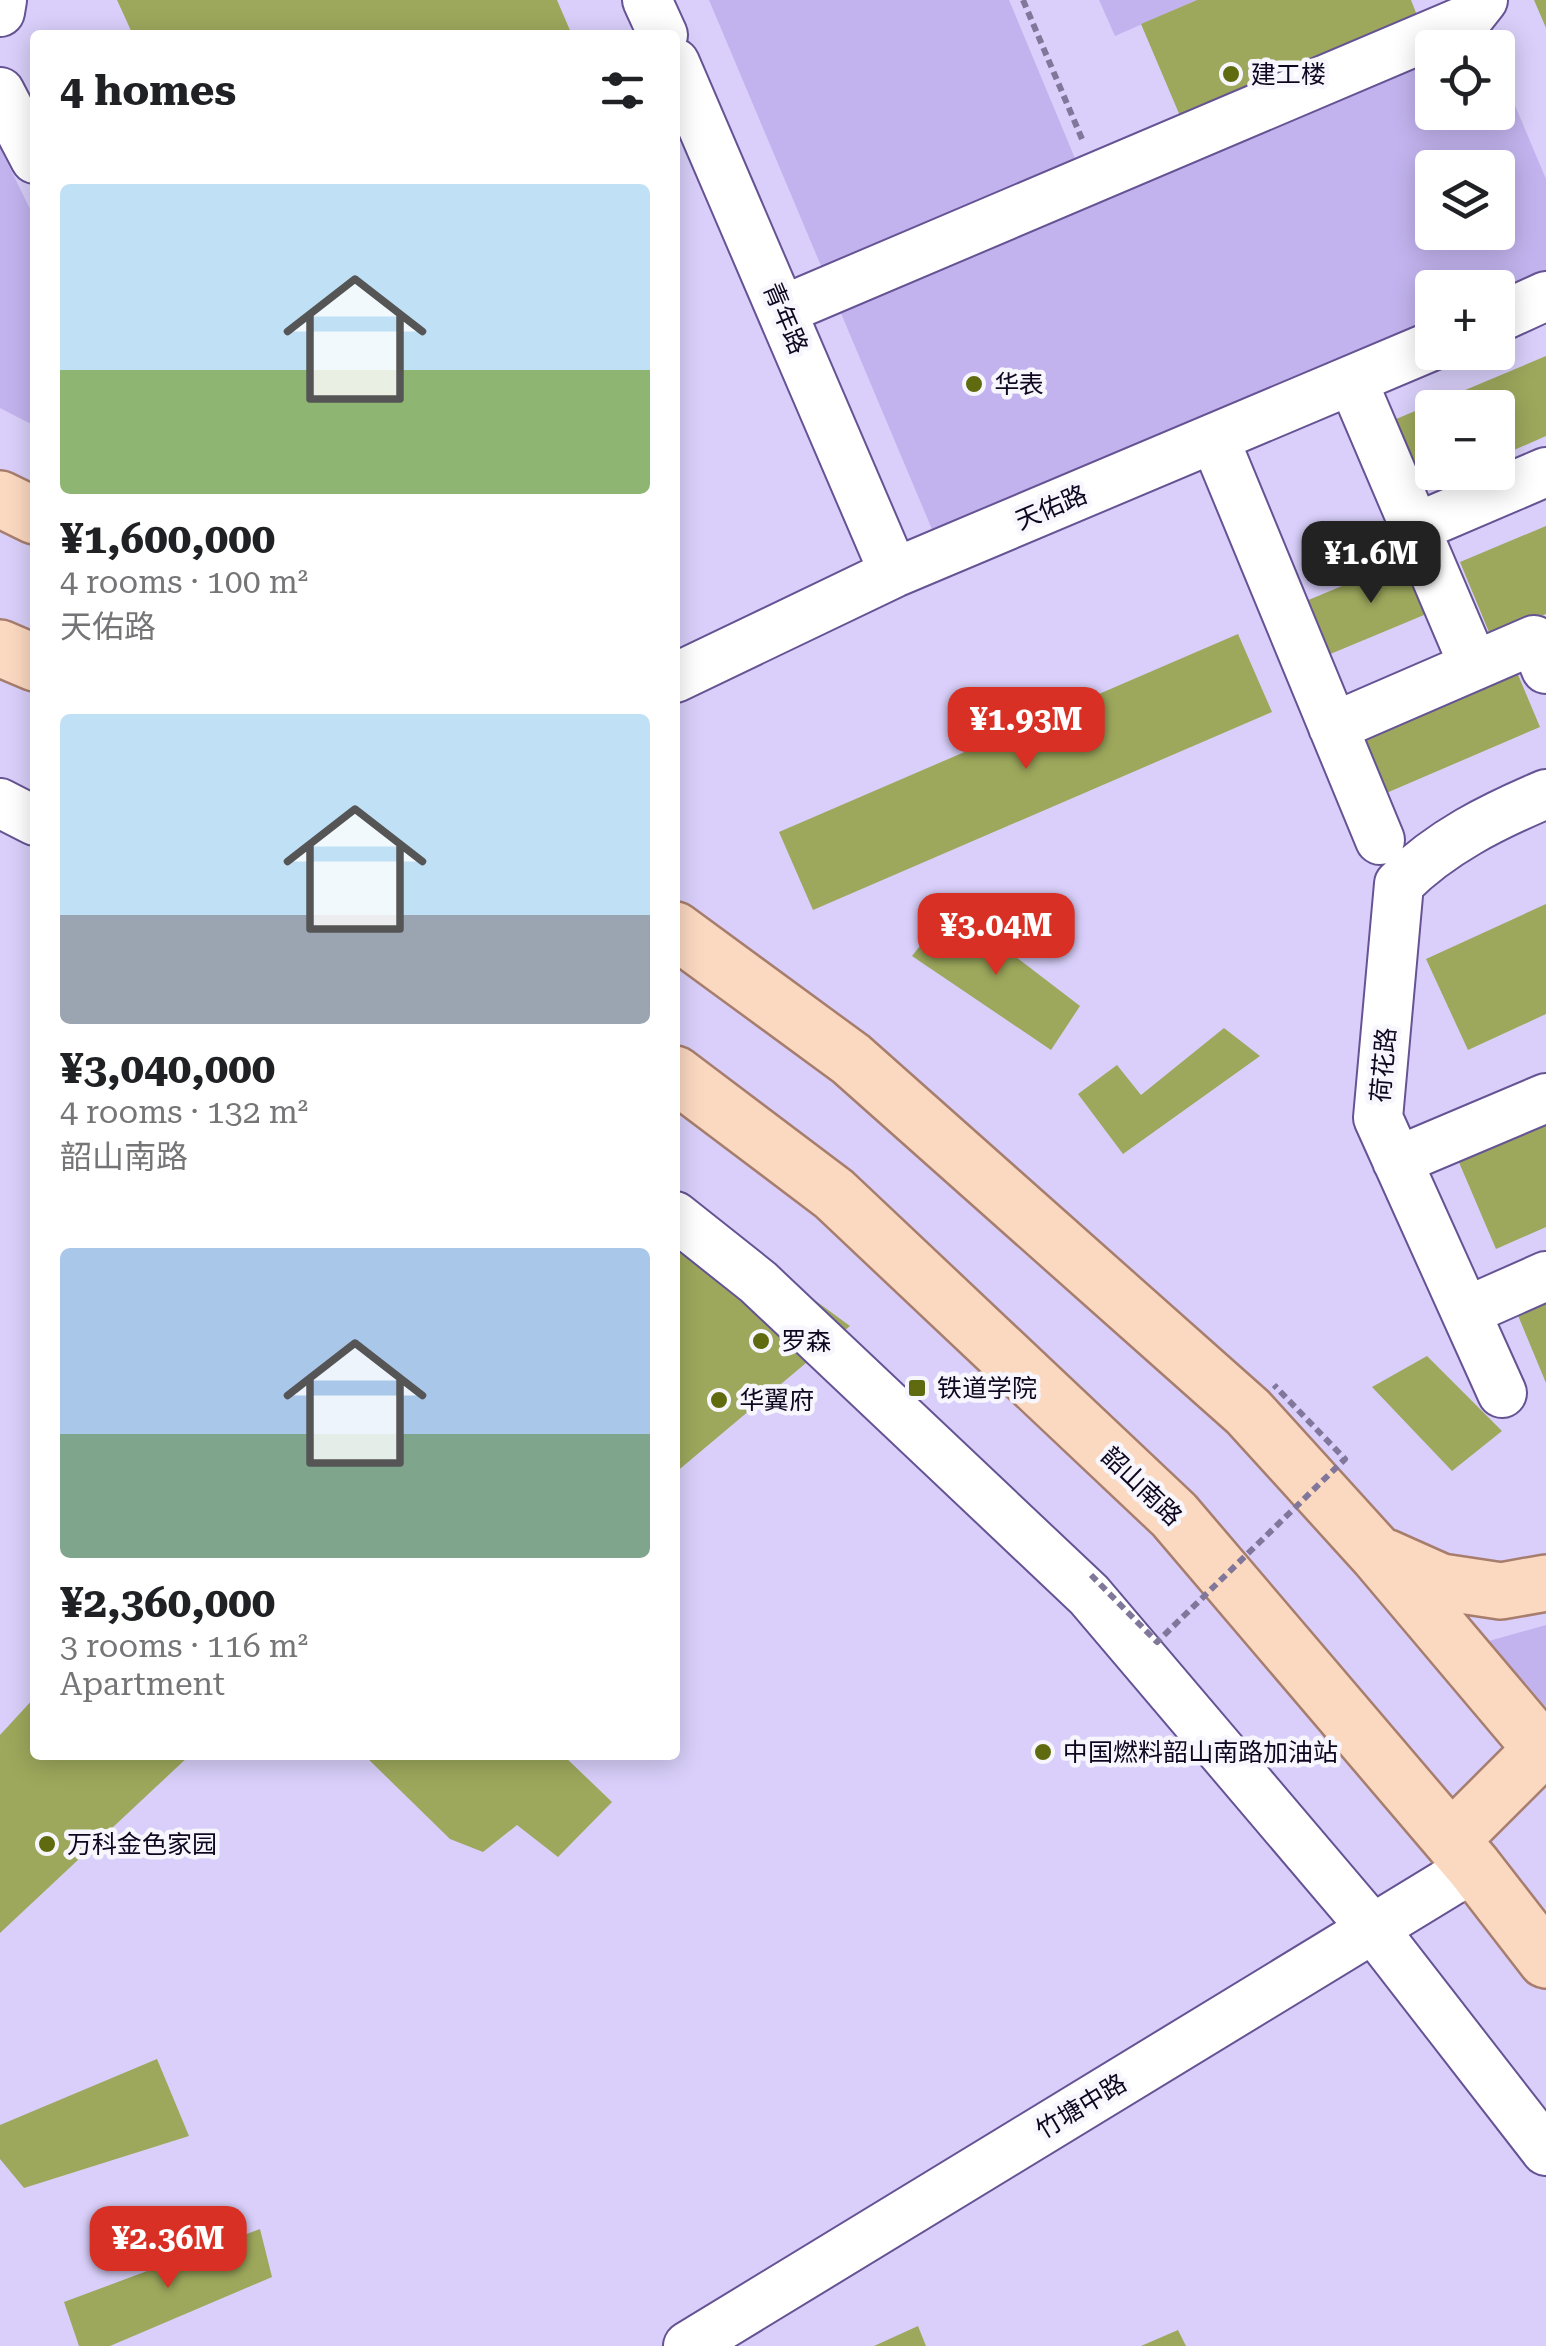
<!DOCTYPE html>
<html lang="en">
<head>
<meta charset="utf-8">
<style>
	:root { --surface:#fff; --page:#f6f6f6; --text:#202124; --muted:#757577; --accent:#d93025 }
	body { margin:0; font-family:"Roboto Serif","Noto Sans SC",serif; background:var(--page); color:var(--text); height:100vh; display:flex; flex-direction:column; font-size:38px; white-space:nowrap }
	* { box-sizing:border-box; margin:0 }
	p { font-size:32px; color:var(--muted) }
	.icon { flex:none; width:55px; height:55px; fill:none; stroke:currentColor; stroke-width:2; stroke-linecap:round; stroke-linejoin:round }
	.map { position:relative; flex:1; overflow:hidden }
	.details { position:absolute; left:30px; top:30px; width:650px; height:1730px; display:flex; flex-direction:column; background:var(--surface); border-radius:10px; box-shadow:0 5px 25px #0003 }
	.details>* { flex:none }
	.controls { position:absolute; left:1415px; top:30px; display:grid; gap:20px }
	.controls a { display:grid; place-items:center; width:100px; height:100px; border-radius:10px; background:var(--surface); box-shadow:0 5px 25px #0003; font-size:50px }
	.price { position:absolute; translate:-50% -85px; padding:0 22px; border-radius:20px; background:var(--accent); color:#fff; font-size:32px; line-height:65px; filter:drop-shadow(0 2px 5px #0008) }
	.price::after { content:''; position:absolute; left:50%; top:60px; width:30px; height:22px; margin-left:-15px; background:inherit; clip-path:polygon(0 0,100% 0,50% 100%) }
	.price.current { background:#222; color:#fff }
	ul { padding:0; list-style:none }
	li { display:grid; align-content:center; gap:20px; height:530px; padding:0 30px }
	li span { display:grid; place-items:center; height:310px; border-radius:10px; color:#555 }
	li>.icon { margin-inline-start:auto }
	span .icon { width:180px; height:180px; fill:#fffc; stroke-width:1 }
	li b { font-size:42px }
	h2 { display:flex; justify-content:space-between; align-items:center; height:120px; padding:0 30px; font-size:42px }
	.map>svg:first-child { display:block }
	.green { fill:#c2b3ee; fill-rule:evenodd }
	.building { fill:#9da85c }
	.lines { fill:none; stroke-linecap:round; stroke-linejoin:round }
	.minor-casing { stroke:#655393; stroke-width:52 }
	.major-casing { stroke:#a77e6d; stroke-width:60 }
	.path { stroke:#80779a; stroke-width:6; stroke-dasharray:8 5; stroke-linecap:butt }
	.minor { stroke:#fff; stroke-width:48 }
	.major { stroke:#fbd8c0; stroke-width:55 }
	.path-bridge { stroke:#80779a; stroke-width:6; stroke-dasharray:8 5; stroke-linecap:butt }
	.poi-dot { fill:#606a0f; stroke:#f7f6fd; stroke-width:4 }
	.labels { text-anchor:middle; stroke-width:9; stroke-linejoin:round; paint-order:stroke }
	.poi-label { font-size:25px; fill:#0f0720; stroke:#f7f6fd; text-anchor:start }
	.street-label { font-size:25px; fill:#0f0720; stroke:#f7f6fd }
</style>
</head>
<body>
<div class="map">
<svg width="1546" height="2346" viewBox="0 0 1546 2346">
	<rect width="100%" height="100%" fill="#d9cffa"/>
	<path class="green" d="M709,0H1009L1079,168L1471,1L1490,47L1432,48V112H1498V65L1546,179V271L1498,292V288H1432V320L934,534ZM1432,168H1498V232H1432Z
		M1099,0H1197L1115,36Z
		M0,148L35,219V426L0,408Z
		M1546,1625V1707L1489,1641Z"/>
	<path class="building" d="M117,0H557L572,35H133Z
		M1197,0H1411L1420,23L1183,123L1141,24Z
		M1534,0H1546V28Z
		M1546,356V436L1498,457V408H1432V472H1463L1419,492L1389,422Z
		M1546,526V614L1491,637L1460,562Z
		M1414,556L1436,610L1328,655L1306,601Z
		M1238,634L1272,712L813,910L779,832Z
		M1516,670L1540,727L1384,794L1360,737Z
		M1546,904V1014L1468,1050L1426,959Z
		M951,907L1080,1006L1051,1050L912,956Z
		M1224,1028L1260,1056L1123,1154L1078,1094L1117,1065L1141,1095Z
		M1546,1114V1227L1496,1249L1455,1153Z
		M675,1198L850,1326L675,1473Z
		M1546,1301V1383L1517,1313Z
		M1427,1356L1502,1431L1452,1471L1372,1387Z
		M35,1697V1755H190L0,1933V1735Z
		M364,1755H563L612,1802L558,1857L517,1825L483,1852L450,1839Z
		M157,2059L189,2136L24,2188L0,2159V2125Z
		M260,2229L272,2277L110,2346H79L64,2302Z
		M918,2326L926,2346H874Z
		M1178,2330L1186,2346H1141Z"/>
	<g class="lines">
		<g class="minor-casing">
			<path id="minor" d="M647,0L663,35
				M0,12L2,0
				M675,63L894,573
				M0,92L35,159
				M783,310L1468,19L1483,0
				M1498,318L1546,296
				M1352,380L1474,666
				M1214,438L1380,840
				M1415,528L1546,472
				M675,678L894,573L1432,346
				M1333,727L1534,640L1546,669
				M0,803L35,821
				M1397,1161L1546,1098
				M675,1216L758,1282L1089,1595L1383,1941L1546,2151
				M1483,1304L1546,1276
				M1502,1393L1378,1118L1399,884C1441,842 1492,817 1546,794
				M688,2346L1474,1867"/>
		</g>
		<g class="major-casing">
			<path id="major" d="M0,499L35,516
				M0,648L35,663
				M675,930L851,1059L1248,1412L1377,1554L1546,1754
				M675,1074L834,1194L1174,1515L1474,1867L1546,1960
				M1385,1557L1441,1582L1501,1591L1546,1583
				M1451,1840L1542,1749"/>
		</g>
		<path class="path" d="M1023,0L1082,139"/>
		<use href="#minor" class="minor"/>
		<use href="#major" class="major"/>
		<path class="path-bridge" d="M1091,1575L1157,1642L1345,1459L1274,1385"/>
	</g>
	<g class="poi-dot">
		<circle cx="1231" cy="74" r="10"/>
		<circle cx="974" cy="384" r="10"/>
		<circle cx="761" cy="1341" r="10"/>
		<rect x="907" y="1378" width="20" height="20" rx="5"/>
		<circle cx="719" cy="1400" r="10"/>
		<circle cx="1043" cy="1752" r="10"/>
		<circle cx="47" cy="1844" r="10"/>
	</g>
	<g class="labels">
		<g class="poi-label">
			<text x="1251" y="83">建工楼</text>
			<text x="994" y="393">华表</text>
			<text x="781" y="1350">罗森</text>
			<text x="937" y="1397">铁道学院</text>
			<text x="739" y="1409">华翼府</text>
			<text x="1063" y="1761">中国燃料韶山南路加油站</text>
			<text x="67" y="1853">万科金色家园</text>
		</g>
		<g class="street-label">
			<text transform="translate(786 318) rotate(67)" y="9">青年路</text>
			<text transform="translate(1051 507) rotate(-23)" y="9">天佑路</text>
			<text transform="translate(1383 1065) rotate(-85)" y="9">荷花路</text>
			<text transform="translate(1142 1486) rotate(44)" y="9">韶山南路</text>
			<text transform="translate(1081 2106) rotate(-31)" y="9">竹塘中路</text>
		</g>
	</g>
</svg>
<div class="controls">
<a><svg class="icon" aria-label="locate" viewBox="0 0 24 24"><circle cx="12" cy="12" r="6"/><path d="M12 2v4M12 18v4M2 12h4M18 12h4"/></svg></a>
<a><svg class="icon" aria-label="layers" viewBox="0 0 24 24"><path d="M12 4l9 5-9 5-9-5zM3 14l9 5 9-5"/></svg></a>
<a>+</a>
<a>−</a>
</div>
<b class="price current" style="left:1371px;top:606px">¥1.6M</b>
<b class="price" style="left:1026px;top:772px">¥1.93M</b>
<b class="price" style="left:996px;top:978px">¥3.04M</b>
<b class="price" style="left:168px;top:2291px">¥2.36M</b>
<section class="details">
<h2>4 homes<svg class="icon" aria-label="filters" viewBox="0 0 24 24"><path d="M4 7h16M4 17h16"/><circle cx="9" cy="7" r="2"/><circle cx="15" cy="17" r="2"/></svg></h2>
<ul>
<li><span style="background:linear-gradient(#bfe0f5 60%,#8fb573 0)"><svg class="icon" aria-label="home" viewBox="0 0 24 24"><path d="M3 11l9-7 9 7M6 9v11h12V9"/></svg></span><div><b>¥1,600,000</b><p>4 rooms · 100 m²</p><p>天佑路</p></div></li>
<li><span style="background:linear-gradient(#bfe0f5 65%,#9aa5b1 0)"><svg class="icon" aria-label="home" viewBox="0 0 24 24"><path d="M3 11l9-7 9 7M6 9v11h12V9"/></svg></span><div><b>¥3,040,000</b><p>4 rooms · 132 m²</p><p>韶山南路</p></div></li>
<li><span style="background:linear-gradient(#a9c7e8 60%,#7fa58c 0)"><svg class="icon" aria-label="home" viewBox="0 0 24 24"><path d="M3 11l9-7 9 7M6 9v11h12V9"/></svg></span><div><b>¥2,360,000</b><p>3 rooms · 116 m²</p><p>Apartment</p></div></li>
</ul>
</section>
</div>
</body>
</html>
